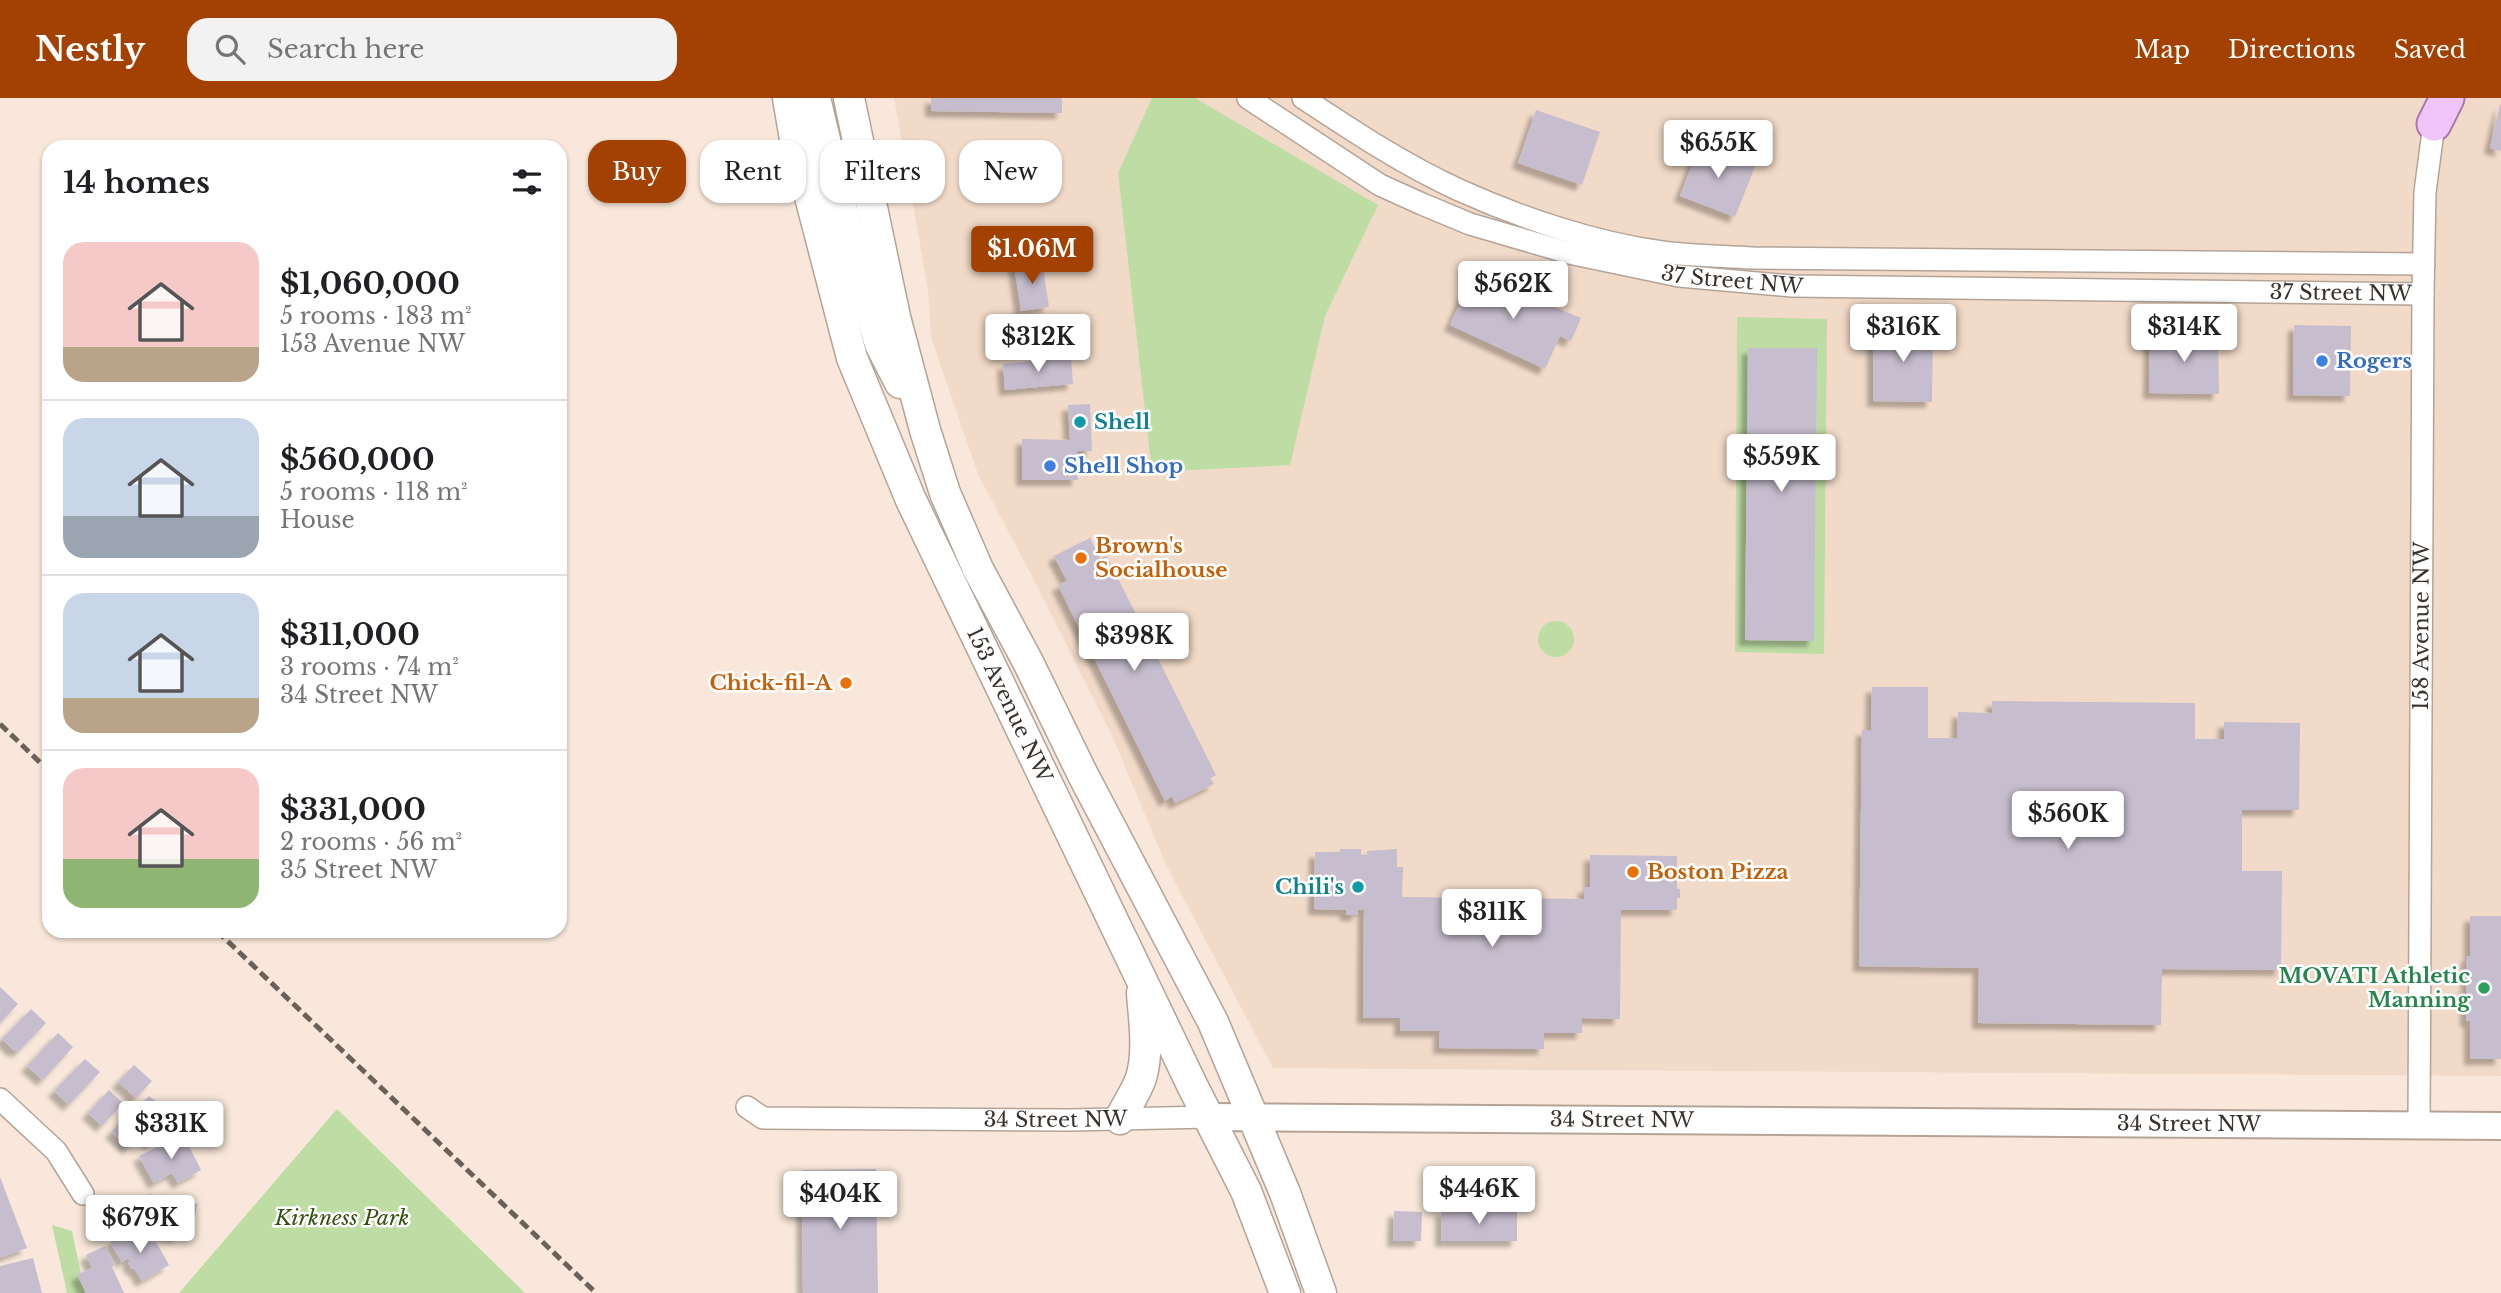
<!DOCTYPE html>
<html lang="en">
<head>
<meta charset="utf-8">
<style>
	:root { --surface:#fff; --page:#f2f2f2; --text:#202124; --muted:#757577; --line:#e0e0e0; --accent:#a34102 }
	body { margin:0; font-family:"Libre Baskerville",serif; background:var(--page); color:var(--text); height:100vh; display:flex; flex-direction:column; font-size:26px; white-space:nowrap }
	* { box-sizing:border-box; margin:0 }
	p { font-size:23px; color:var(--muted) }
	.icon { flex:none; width:38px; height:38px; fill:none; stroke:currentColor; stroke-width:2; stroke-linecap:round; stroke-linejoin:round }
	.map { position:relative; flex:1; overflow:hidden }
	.panel { position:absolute; left:42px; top:42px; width:525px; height:798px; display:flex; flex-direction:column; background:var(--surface); border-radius:21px; box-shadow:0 2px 5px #0004 }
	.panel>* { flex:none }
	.hud { position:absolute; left:588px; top:42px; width:665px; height:63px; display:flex; gap:14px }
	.price { position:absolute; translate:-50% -60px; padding:0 16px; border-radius:7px; background:#fff; color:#222; font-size:23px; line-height:46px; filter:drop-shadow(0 2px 4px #0008) }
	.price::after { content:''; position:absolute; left:50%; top:42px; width:21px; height:16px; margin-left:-10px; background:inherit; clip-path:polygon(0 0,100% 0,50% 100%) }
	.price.on { background:var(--accent); color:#fff }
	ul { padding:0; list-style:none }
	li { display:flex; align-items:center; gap:21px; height:175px; padding:0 21px }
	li+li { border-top:2px solid var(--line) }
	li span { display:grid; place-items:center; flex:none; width:196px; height:140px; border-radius:21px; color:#555 }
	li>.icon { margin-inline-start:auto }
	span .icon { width:84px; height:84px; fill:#fffc; stroke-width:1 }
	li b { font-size:30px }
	h2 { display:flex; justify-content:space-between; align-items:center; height:84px; padding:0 21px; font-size:30px }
	.tag { padding:0 24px; border-radius:21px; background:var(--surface); box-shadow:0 2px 5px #0004; font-size:24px; line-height:63px }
	.tag.on { background:var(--accent); color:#fff }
	header { display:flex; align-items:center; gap:42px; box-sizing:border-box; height:98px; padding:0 35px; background:var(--accent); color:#fff }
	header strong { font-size:33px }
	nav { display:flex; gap:38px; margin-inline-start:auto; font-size:24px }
	.search { width:490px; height:63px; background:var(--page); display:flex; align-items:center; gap:18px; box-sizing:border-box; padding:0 24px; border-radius:21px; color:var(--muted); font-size:26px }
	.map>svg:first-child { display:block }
	.built { fill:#f1dac8 }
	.green { fill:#bedda5 }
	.building { fill:#c6bdce; filter:url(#shadow) }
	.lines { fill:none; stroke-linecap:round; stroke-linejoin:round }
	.minor-casing { stroke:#b4a498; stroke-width:24 }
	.tertiary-casing { stroke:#b4a498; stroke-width:30 }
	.secondary-casing { stroke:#b4a498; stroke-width:33 }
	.primary-casing { stroke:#a977ae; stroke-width:37 }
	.minor { stroke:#fff; stroke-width:21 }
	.tertiary { stroke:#fff; stroke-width:26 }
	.secondary { stroke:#fff; stroke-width:30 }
	.primary { stroke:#efc4f8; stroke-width:33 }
	.rail { stroke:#6a615a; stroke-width:5; stroke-dasharray:10 5; stroke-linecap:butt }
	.shop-dot { fill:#3f7fe0; stroke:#fff; stroke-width:2.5 }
	.culture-dot { fill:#0f9aa8; stroke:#fff; stroke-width:2.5 }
	.food-dot { fill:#e8710a; stroke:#fff; stroke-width:2.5 }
	.leisure-dot { fill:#2e9e5b; stroke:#fff; stroke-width:2.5 }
	.labels { text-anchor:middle; stroke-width:5; stroke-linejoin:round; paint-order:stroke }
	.street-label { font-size:21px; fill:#39322d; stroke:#fff }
	.shop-label { font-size:21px; font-weight:bold; fill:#366cbe; stroke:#fff; text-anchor:start }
	.culture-label { font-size:21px; font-weight:bold; fill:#0d838f; stroke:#fff; text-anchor:start }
	.food-label { font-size:21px; font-weight:bold; fill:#c56008; stroke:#fff; text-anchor:start }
	.leisure-label { font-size:21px; font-weight:bold; fill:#27864d; stroke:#fff; text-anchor:end }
	.park-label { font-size:21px; font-style:italic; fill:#345210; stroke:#fff }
</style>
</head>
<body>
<header>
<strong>Nestly</strong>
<div class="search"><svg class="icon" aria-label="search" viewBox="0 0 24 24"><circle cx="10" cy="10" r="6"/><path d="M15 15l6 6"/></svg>Search here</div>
<nav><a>Map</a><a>Directions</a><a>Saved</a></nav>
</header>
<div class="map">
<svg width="2501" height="1195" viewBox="0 0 2501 1195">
	<defs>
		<filter id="shadow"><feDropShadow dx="-6" dy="6" stdDeviation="2" flood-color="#0004"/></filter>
	</defs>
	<rect width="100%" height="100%" fill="#f8e7da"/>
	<path class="built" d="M894,0H2501V978L1273,970L1167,769L1113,640L1034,482L978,376L931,239L928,191Z"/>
	<path class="green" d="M1152,0H1195L1378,107L1325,218L1290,367L1152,374L1118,75Z
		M1737,219L1827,221L1824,556L1735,554Z
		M1538 541a18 18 0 1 1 36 0a18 18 0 1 1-36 0Z
		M337,1011L525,1195H179Z
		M52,1127L72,1133L85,1195H67Z"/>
	<path class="building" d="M931,0H1062V15L931,13Z
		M2500,7H2501V53L2490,50Z
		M1536,12L1600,34L1582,87L1518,65Z
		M1700,45L1756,66L1735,119L1680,98Z
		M1042,162L1049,209L1021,213L1014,166Z
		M1473,176L1581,220L1571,243L1560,238L1545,271L1450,227Z
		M2294,227L2351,228L2350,298L2293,297Z
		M1873,228H1933L1932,304L1873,303Z
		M2150,237H2218L2219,296L2149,295Z
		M1748,250H1817L1814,543L1745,542Z
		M1071,259L1073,286L1005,292L1003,266Z
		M1090,306L1092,353H1077L1078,382H1022V341L1070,342L1068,307Z
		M1090,440L1100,460L1107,458L1216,677L1210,680L1214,686L1175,705L1172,698L1165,703L1058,487L1067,483L1054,458Z
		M1872,589H1928V640H1957L1958,614L1992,615V603L2195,605V641H2224V624L2300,625L2299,712H2242V773H2282L2281,872L2162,871L2161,927L1978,925L1979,870L1859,868L1862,632H1871Z
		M1340,751H1361V757H1367V753L1397,751V769H1403L1402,799L1584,801V789H1590V757L1677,758V791H1680V800H1677V812H1621L1620,921L1582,920V935H1544V951L1439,950L1440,933H1400V920H1363L1364,812H1358V817H1346V812L1314,811L1315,754H1340Z
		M2470,818H2501V961H2470V923H2466L2467,858H2470Z
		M0,889L18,906L0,925Z
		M31,911L46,925L18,954L16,951L14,953L2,941Z
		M58,935L73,949L43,982L27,968Z
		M85,961L100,974L69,1007L54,993Z
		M134,967L152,983L136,1000L118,984Z
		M109,992L123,1005L102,1028L88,1015Z
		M149,998L176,1019L151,1046L141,1036L128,1050L111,1034Z
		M183,1036L201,1072L178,1085L172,1075L154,1085L139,1058Z
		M876,1071L878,1195H803L802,1072Z
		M0,1079L27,1150L0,1160Z
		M148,1096L197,1106L192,1133L180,1131L178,1139L148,1133L150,1121L144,1120Z
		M1441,1112H1517V1143H1441Z
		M1394,1113L1422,1114L1421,1143H1393Z
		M130,1132L138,1145L149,1139L152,1144L155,1142L169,1167L142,1183L134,1170L132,1171L128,1165L130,1164L128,1160L122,1164L110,1144Z
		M105,1148L114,1167L112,1169L124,1195H86L77,1177L92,1170L86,1157Z
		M33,1160L42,1195H0V1168Z"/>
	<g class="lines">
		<g class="minor-casing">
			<g id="minor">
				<path id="s1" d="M1248,0L1380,87L1422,106L1470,126L1569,155L1679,178L1792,188L2423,196"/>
				<path d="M1303,0C1353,33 1404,67 1459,92C1521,120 1595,145 1662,154C1692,158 1723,158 1753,160L2424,166"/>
				<path d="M0,1001L56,1053L83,1096"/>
				<path id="s2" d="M747,1009L763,1020L1070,1022L1209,1019"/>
				<path id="s3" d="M2419,1028L2423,196L2425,94L2434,26"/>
			</g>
		</g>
		<g class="tertiary-casing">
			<g id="tertiary">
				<path id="s4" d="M1209,1019L2501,1028"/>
			</g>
		</g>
		<g class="secondary-casing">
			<g id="secondary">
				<path id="s5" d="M788,0L795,41L852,260L911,402L1193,989L1246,1093L1285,1195"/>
				<path d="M815,0L850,146L880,246L900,285"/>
				<path d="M849,0L895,219L925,332L945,395L978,471L1028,564L1082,675L1213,924L1285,1095L1321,1195"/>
				<path d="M1120,1021C1127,1007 1136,994 1141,980C1149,954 1144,922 1142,895"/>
			</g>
		</g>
		<g class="primary-casing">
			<path id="primary" d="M2434,26L2447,0"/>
		</g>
		<use href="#minor" class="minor"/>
		<use href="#tertiary" class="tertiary"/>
		<use href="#secondary" class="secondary"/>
		<use href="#primary" class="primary"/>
		<path class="rail" d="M0,626L49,673
			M217,833L596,1195"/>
	</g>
	<g class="shop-dot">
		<circle cx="2322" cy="263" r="7"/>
		<circle cx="1050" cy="368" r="7"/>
	</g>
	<g class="culture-dot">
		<circle cx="1080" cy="324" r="7"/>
		<circle cx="1358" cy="789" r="7"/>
	</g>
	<g class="food-dot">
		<circle cx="1081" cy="460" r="7"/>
		<circle cx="846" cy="585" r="7"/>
		<circle cx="1633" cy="774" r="7"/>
	</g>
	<circle class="leisure-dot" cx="2484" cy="890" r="7"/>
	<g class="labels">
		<g class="street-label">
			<text dy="7" stroke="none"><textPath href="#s1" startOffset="525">37 Street NW</textPath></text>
			<text dy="7" stroke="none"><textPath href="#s1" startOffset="1134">37 Street NW</textPath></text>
			<text dy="7" stroke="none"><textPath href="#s3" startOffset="500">158 Avenue NW</textPath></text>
			<text dy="7" stroke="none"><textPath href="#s5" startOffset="649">153 Avenue NW</textPath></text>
			<text dy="7" stroke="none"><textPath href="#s2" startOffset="312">34 Street NW</textPath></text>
			<text dy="7" stroke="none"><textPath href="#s4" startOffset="413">34 Street NW</textPath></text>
			<text dy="7" stroke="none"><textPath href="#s4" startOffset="980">34 Street NW</textPath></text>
		</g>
		<g class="shop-label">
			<text x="2336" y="270">Rogers</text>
			<text x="1064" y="375">Shell Shop</text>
		</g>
		<g class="culture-label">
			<text x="1094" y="331">Shell</text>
			<text x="1344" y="796" text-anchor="end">Chili's</text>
		</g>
		<g class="food-label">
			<text x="1095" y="455">Brown's<tspan x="1095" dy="24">Socialhouse</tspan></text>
			<text x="832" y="592" text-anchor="end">Chick-fil-A</text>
			<text x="1647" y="781">Boston Pizza</text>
		</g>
		<g class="leisure-label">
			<text x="2470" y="885">MOVATI Athletic<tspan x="2470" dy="24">Manning</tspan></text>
		</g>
		<g class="park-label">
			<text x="342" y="1127">Kirkness Park</text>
		</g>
	</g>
</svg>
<b class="price" style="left:1718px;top:82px">$655K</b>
<b class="price on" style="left:1032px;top:188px">$1.06M</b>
<b class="price" style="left:1513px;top:223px">$562K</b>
<b class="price" style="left:1903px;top:266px">$316K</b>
<b class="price" style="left:2184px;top:266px">$314K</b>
<b class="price" style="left:1038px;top:276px">$312K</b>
<b class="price" style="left:1781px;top:396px">$559K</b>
<b class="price" style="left:1134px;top:575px">$398K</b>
<b class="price" style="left:2068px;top:753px">$560K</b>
<b class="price" style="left:1492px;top:851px">$311K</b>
<b class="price" style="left:171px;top:1063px">$331K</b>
<b class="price" style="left:1479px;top:1128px">$446K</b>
<b class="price" style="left:840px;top:1133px">$404K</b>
<b class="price" style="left:140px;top:1157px">$679K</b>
<div class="hud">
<a class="tag on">Buy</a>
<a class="tag">Rent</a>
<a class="tag">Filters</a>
<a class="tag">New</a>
</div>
<section class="panel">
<h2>14 homes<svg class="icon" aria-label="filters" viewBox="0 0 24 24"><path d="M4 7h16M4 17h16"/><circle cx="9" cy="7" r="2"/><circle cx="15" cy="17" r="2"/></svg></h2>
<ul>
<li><span style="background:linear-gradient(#f6c9c9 75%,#b9a48a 0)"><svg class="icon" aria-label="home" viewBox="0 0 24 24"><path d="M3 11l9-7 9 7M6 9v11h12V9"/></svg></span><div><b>$1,060,000</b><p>5 rooms · 183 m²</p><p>153 Avenue NW</p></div></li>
<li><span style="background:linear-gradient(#c9d6e8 70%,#9aa5b1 0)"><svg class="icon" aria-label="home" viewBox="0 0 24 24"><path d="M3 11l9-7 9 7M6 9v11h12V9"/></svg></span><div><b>$560,000</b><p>5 rooms · 118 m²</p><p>House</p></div></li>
<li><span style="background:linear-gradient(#c9d6e8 75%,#b9a48a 0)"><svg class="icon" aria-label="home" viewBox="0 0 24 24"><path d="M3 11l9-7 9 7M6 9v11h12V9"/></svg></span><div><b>$311,000</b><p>3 rooms · 74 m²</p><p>34 Street NW</p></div></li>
<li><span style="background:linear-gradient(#f6c9c9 65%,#8fb573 0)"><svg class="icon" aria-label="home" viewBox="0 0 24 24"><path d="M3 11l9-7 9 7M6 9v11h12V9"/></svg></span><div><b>$331,000</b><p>2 rooms · 56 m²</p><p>35 Street NW</p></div></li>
</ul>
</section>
</div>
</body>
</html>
